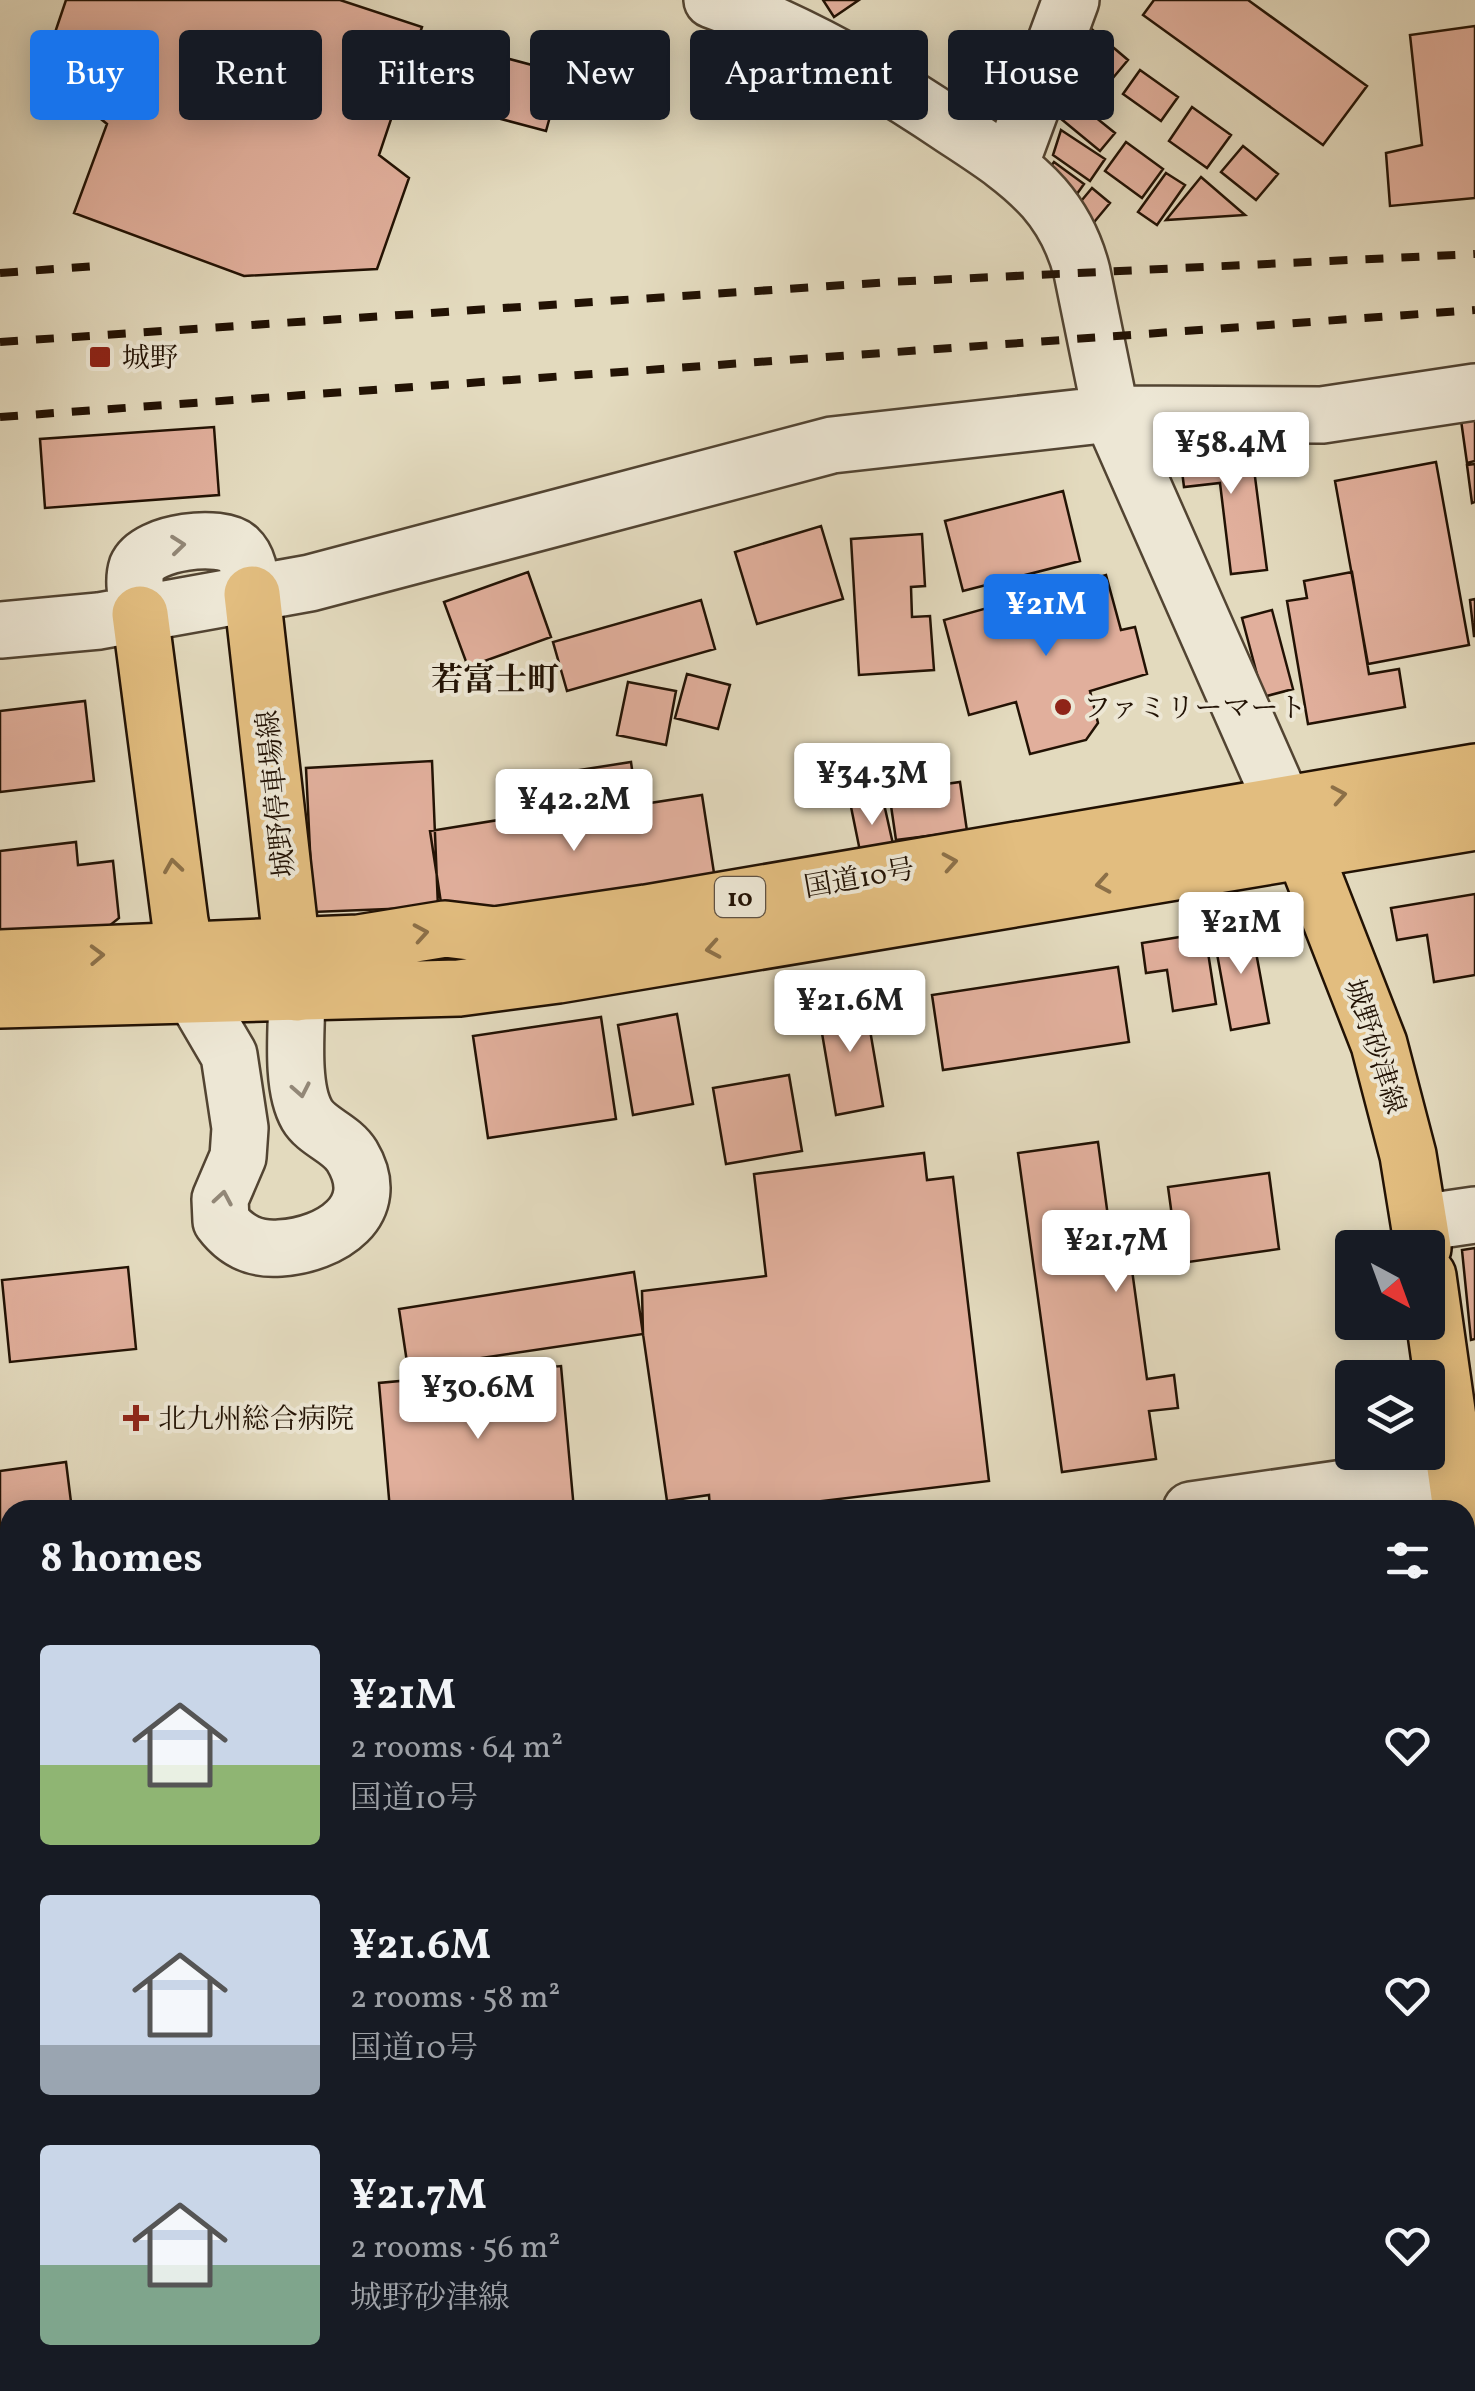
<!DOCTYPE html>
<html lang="en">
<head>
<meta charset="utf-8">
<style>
	:root { --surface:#171b24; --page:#20242c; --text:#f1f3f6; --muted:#9ea1a6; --accent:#1a73e8 }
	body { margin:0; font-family:Vollkorn,"Noto Serif JP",serif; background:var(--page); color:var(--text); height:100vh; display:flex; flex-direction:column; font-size:38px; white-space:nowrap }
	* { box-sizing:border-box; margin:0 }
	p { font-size:32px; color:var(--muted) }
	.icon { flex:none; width:55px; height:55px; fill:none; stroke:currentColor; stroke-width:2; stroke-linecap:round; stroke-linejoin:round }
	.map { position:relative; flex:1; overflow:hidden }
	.details { position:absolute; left:0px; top:1500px; width:1475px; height:892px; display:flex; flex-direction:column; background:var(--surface); border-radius:30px 30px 0 0; box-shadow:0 5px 25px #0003 }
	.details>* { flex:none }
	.hud { position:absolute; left:30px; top:30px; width:1415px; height:90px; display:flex; gap:20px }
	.needle { width:65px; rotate:139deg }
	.controls { position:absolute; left:1335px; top:1230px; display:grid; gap:20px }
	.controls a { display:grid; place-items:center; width:110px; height:110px; border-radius:10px; background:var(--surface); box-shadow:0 5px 25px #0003; font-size:50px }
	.price { position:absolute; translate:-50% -85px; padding:0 22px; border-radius:10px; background:#fff; color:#222; font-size:32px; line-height:65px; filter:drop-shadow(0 2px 5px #0008) }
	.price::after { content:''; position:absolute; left:50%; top:60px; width:30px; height:22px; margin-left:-15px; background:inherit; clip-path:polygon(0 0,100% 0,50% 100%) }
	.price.selected { background:var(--accent); color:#fff }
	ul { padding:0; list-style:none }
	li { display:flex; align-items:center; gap:30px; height:250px; padding:0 40px }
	li span { display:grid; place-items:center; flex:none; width:280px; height:200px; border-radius:10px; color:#555 }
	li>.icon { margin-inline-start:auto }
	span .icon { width:120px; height:120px; fill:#fffc; stroke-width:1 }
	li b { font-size:42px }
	h2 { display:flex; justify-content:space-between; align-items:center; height:120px; padding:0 40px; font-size:42px }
	.chip { padding:0 35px; border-radius:10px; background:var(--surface); box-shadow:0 5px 25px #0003; font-size:35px; line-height:90px }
	.chip.selected { background:var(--accent); color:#fff }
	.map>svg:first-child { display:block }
	.green { fill:#b3c092; stroke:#6a694b; stroke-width:2.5 }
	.building { fill:#e1af9c; stroke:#221204; stroke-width:2.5 }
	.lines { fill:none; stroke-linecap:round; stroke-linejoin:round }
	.minor-casing { stroke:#524432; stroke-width:60 }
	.major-casing { stroke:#221204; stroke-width:60 }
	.highway-casing { stroke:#221204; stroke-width:60 }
	.minor { stroke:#ede7d5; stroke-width:55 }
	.major { stroke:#e2bd7f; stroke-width:55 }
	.highway { stroke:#e2bd7f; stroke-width:55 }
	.rail { stroke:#221204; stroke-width:8; stroke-dasharray:18 18; stroke-linecap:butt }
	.oneway { stroke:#928777 }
	.oneway2 { stroke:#8c7048 }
	.poi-dot { fill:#8f2418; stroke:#ede7d5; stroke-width:4 }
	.labels { text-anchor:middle; stroke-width:8; stroke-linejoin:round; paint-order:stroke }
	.shield { fill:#ede7d5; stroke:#5f5243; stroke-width:2.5 }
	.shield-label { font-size:25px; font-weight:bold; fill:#221204 }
	.poi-label { font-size:28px; fill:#221204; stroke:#ede7d5; text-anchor:start }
	.street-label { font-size:28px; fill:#221204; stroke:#ede7d5 }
	.quarter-label { font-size:32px; font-weight:bold; fill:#221204; stroke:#ede7d5 }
</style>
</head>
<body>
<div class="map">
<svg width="1475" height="2391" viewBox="0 0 1475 2391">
	<rect width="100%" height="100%" fill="#e3dabe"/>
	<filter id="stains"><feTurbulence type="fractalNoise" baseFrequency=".002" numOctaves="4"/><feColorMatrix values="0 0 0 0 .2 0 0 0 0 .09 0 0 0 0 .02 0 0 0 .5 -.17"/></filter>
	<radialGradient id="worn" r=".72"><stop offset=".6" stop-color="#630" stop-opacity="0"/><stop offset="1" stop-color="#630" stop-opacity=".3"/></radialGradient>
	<path class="green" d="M422,2382H810L812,2391H421Z"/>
	<path class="building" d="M66,0H340L422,27L379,155L409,178L377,269L244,276L74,213L107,124L42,71Z
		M823,0H859L834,17Z
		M1154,0H1248L1367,86L1323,145L1143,15Z
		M1088,26L1128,60L1107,85L1067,51Z
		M1475,26V198L1390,206L1386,153L1422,145L1410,35Z
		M457,45L562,73L546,131L441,103Z
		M1140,70L1178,97L1161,121L1123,94Z
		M1074,100L1115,133L1100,151L1060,118Z
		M1192,107L1231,135L1207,168L1169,141Z
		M1061,130L1105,159L1090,181L1053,155Z
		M1126,142L1163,169L1142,198L1105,171Z
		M1243,146L1278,174L1256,200L1221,172Z
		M1054,162L1084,184L1067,208L1037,185Z
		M1166,173L1185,185L1157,225L1138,212Z
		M1201,177L1245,215L1166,220Z
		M1092,188L1110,203L1090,227L1072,212Z
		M1475,411V461L1467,463L1460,413Z
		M214,427L219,495L45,508L40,439Z
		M1250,438L1267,570L1231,574L1220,483L1184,487L1179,447Z
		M1436,462L1469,645L1368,664L1335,481Z
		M1475,464V502L1472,503L1467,465Z
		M1063,491L1080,561L963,591L945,521Z
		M821,526L843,599L757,624L735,552Z
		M922,534L925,586L911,587L912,617L930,616L934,670L859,675L851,539Z
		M528,572L551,637L468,667L444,602Z
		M1352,572L1369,674L1399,669L1405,707L1308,724L1287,601L1307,598L1304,581Z
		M1106,575L1121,630L1135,627L1147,674L1090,691L1098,723L1086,740L1030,754L1016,702L969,715L944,620Z
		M1475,599V636H1474L1470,600Z
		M701,600L715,649L567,691L553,642Z
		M1272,610L1293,689L1263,697L1242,618Z
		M687,674L730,685L718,729L675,718Z
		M628,682L676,691L666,745L617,735Z
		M85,701L94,781L0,792V711Z
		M896,746L903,785L835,799L827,760Z
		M432,761L438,907L313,912L306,768Z
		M631,762L637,805L702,795L716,886L445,929L430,831L579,807L573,771Z
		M960,782L967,831L896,840L889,792Z
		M882,795L895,853L862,861L850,802Z
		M76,842L78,865L113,861L119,918L88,943L0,953V851Z
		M1475,894V975L1434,982L1427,935L1397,940L1391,908Z
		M1251,925L1269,1023L1231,1030L1213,932Z
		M1205,933L1216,1004L1173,1011L1167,970L1146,973L1142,943Z
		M1118,967L1129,1042L943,1070L932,995Z
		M864,995L883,1106L836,1115L817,1004Z
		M677,1014L693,1104L633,1115L618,1025Z
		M601,1017L616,1119L488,1138L473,1036Z
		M789,1075L802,1151L726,1164L713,1088Z
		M1098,1142L1115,1269L1178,1260L1168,1187L1269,1173L1279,1249L1132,1270L1147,1379L1174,1375L1178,1408L1149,1411L1156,1459L1062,1472L1018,1153Z
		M924,1153L927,1180L953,1177L989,1481L748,1510H710L709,1495L667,1501L643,1334L642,1291L766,1276L754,1174Z
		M1475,1248V1339L1471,1340L1462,1250Z
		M128,1267L136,1349L10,1362L2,1280Z
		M634,1272L643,1334L408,1369L399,1309Z
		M561,1366L574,1510H390L379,1383Z
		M66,1462L72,1510H10V1656L0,1657V1471Z
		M10,1919V2053L0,2054V1921Z
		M1465,1949L1471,1993L1465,1994Z
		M1475,2055V2117L1465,2118V2056Z
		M1475,2138V2187L1465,2188V2139Z
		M5,2224L10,2225V2275L0,2272V2240Z
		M1475,2244V2294L1465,2295L1466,2245Z
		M3,2284L10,2286V2334L0,2332Z
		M882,2382H938L939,2391H883Z
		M975,2382H1027L1028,2391H976Z
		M1046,2382H1088V2391H1047Z
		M1127,2382H1167L1168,2390L1127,2391Z
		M1227,2382H1291L1292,2387L1228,2391Z
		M1318,2382H1366V2383L1319,2388Z
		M0,2383L24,2389V2391H0Z"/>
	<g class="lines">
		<g class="minor-casing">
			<path id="minor" d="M712,0C798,31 879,77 954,128C986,149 1018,169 1044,198C1063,220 1075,244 1082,272L1111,414L1302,847
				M1010,165L1071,0
				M140,614C137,600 132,582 137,567C148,541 222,533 238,549C250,560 250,579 252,594
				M0,630L99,621L310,583L832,445L1111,414L1322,415L1475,392
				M195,997L229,1055L240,1128L238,1157L220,1199L221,1221C236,1241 255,1250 280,1248C330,1245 385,1211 352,1156C341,1138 317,1132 307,1115C290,1086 297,1026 297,993
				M1420,1223L1475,1215
				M1191,1510L1456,1472
				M0,1844L10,1843
				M0,2343L10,2345
				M206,2382L245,2390
				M844,2382L845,2391
				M1199,2382L1200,2391
				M123,2391L124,2382"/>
		</g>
		<g class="major-casing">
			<path id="major" d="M252,594L297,993
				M140,614L180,921L194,994
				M1304,852L1379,1044L1408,1155L1423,1248
				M1428,1276L1461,1510
				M1465,1546L1475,1637"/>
		</g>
		<g class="highway-casing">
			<path id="highway" d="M0,958L359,943L445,929L495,935L646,913L1475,772
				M0,1000L459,988L558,975L1475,822"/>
		</g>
		<use href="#minor" class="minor"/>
		<use href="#major" class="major"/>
		<use href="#highway" class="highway"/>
		<path class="rail" d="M0,273L96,266
			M0,342L890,282L1475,254
			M0,417L1475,310"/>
	</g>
	<defs><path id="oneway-chevron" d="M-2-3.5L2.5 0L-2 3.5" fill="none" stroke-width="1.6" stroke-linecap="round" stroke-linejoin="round" transform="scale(2.5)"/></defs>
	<g class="oneway">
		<use href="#oneway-chevron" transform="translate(178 545) rotate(-6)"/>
		<use href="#oneway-chevron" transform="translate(301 1090) rotate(79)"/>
		<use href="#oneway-chevron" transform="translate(223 1198) rotate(-80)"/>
	</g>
	<g class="oneway2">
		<use href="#oneway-chevron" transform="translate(1339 795) rotate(-10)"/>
		<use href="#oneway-chevron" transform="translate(950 862) rotate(-10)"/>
		<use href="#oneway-chevron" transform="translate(173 866) rotate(-98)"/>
		<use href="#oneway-chevron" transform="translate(1103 884) rotate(170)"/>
		<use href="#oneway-chevron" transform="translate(421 933) rotate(-10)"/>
		<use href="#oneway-chevron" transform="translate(713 949) rotate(170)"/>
		<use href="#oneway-chevron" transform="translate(97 955) rotate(-2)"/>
	</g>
	<g class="poi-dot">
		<rect x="88" y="345" width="24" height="24" rx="5"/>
		<circle cx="1063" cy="707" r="10"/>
		<path d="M131 1403h10v10h10v10h-10v10h-10v-10h-10v-10h10z"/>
	</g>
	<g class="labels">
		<rect class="shield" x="715" y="877" width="50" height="40" rx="8"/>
		<g class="shield-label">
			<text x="740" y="906">10</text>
		</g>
		<g class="poi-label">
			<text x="122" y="367">城野</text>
			<text x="1083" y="717">ファミリーマート</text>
			<text x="158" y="1428">北九州総合病院</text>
		</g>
		<g class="street-label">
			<text transform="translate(275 794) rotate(-96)" y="10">城野停車場線</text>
			<text transform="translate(859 877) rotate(-10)" y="10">国道10号</text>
			<text transform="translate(1376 1046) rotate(72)" y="10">城野砂津線</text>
		</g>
		<g class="quarter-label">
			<text x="495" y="690">若富士町</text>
		</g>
	</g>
	<rect width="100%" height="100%" filter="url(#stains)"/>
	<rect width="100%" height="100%" fill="url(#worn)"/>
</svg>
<div class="controls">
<a><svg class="needle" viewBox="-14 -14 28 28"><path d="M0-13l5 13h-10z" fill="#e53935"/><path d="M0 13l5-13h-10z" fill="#9ea1a6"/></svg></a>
<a><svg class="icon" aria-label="layers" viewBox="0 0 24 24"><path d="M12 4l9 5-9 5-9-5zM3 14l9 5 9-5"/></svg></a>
</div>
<b class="price" style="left:1231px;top:497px">¥58.4M</b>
<b class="price selected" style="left:1046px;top:659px">¥21M</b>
<b class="price" style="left:872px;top:828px">¥34.3M</b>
<b class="price" style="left:574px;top:854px">¥42.2M</b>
<b class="price" style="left:1241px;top:977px">¥21M</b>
<b class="price" style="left:850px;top:1055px">¥21.6M</b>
<b class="price" style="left:1116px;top:1295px">¥21.7M</b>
<b class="price" style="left:478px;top:1442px">¥30.6M</b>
<div class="hud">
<a class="chip selected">Buy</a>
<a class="chip">Rent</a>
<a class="chip">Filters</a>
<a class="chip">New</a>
<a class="chip">Apartment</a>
<a class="chip">House</a>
</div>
<section class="details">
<h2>8 homes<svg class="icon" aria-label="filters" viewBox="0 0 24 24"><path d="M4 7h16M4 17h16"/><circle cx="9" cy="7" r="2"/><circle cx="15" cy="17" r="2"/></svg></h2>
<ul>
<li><span style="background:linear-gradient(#c9d6e8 60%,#8fb573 0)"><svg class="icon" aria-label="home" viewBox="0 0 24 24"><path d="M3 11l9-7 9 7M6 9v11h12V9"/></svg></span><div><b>¥21M</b><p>2 rooms · 64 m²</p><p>国道10号</p></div><svg class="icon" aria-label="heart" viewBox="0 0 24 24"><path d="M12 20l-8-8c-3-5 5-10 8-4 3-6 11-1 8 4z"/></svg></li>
<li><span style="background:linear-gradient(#c9d6e8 75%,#9aa5b1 0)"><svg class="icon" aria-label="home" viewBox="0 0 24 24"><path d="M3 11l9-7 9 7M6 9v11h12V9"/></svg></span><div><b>¥21.6M</b><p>2 rooms · 58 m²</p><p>国道10号</p></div><svg class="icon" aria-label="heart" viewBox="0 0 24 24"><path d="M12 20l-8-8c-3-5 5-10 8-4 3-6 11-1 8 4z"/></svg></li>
<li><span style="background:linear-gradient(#c9d6e8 60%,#7fa58c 0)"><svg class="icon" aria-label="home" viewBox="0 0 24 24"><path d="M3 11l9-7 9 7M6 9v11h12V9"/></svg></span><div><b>¥21.7M</b><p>2 rooms · 56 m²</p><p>城野砂津線</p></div><svg class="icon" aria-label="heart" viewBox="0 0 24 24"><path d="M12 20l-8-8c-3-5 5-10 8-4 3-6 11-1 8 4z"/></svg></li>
</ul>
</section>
</div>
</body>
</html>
